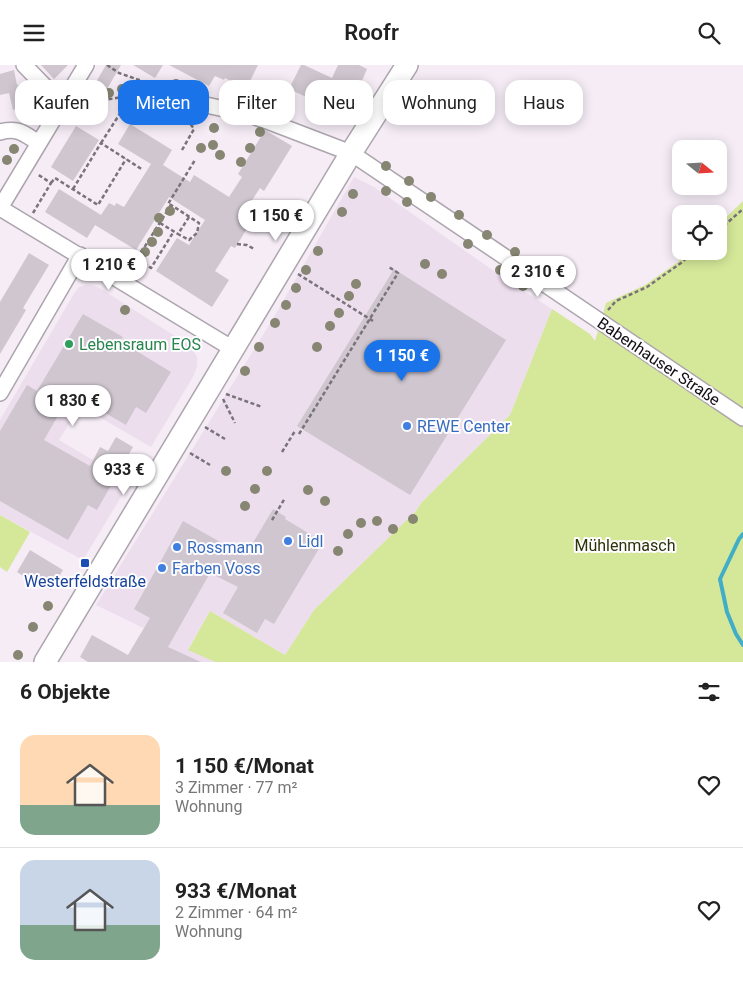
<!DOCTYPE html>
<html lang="de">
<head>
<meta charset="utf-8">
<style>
	:root { --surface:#fff; --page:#f6f6f6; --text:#222; --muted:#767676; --line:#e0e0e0; --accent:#1a73e8 }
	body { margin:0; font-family:Roboto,sans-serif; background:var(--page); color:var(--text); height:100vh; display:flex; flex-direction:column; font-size:19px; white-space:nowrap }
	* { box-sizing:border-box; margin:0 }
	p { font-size:16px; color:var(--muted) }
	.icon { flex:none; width:28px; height:28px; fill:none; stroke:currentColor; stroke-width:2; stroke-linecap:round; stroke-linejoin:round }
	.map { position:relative; height:597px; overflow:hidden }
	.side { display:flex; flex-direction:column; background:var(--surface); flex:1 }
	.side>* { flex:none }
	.hud { position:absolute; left:15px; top:15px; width:714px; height:45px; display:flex; gap:10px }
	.needle { width:32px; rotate:108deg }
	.tools { position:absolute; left:672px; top:75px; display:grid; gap:10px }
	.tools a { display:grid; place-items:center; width:55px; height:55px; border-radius:10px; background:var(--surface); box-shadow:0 2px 12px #0003; font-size:25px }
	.price { position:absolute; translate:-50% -42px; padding:0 11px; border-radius:18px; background:#fff; color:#222; font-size:16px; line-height:32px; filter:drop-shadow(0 1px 2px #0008) }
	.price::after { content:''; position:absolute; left:50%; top:30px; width:15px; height:11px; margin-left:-8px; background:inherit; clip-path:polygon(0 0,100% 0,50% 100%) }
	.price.on { background:var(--accent); color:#fff }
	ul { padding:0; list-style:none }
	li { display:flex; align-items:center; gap:15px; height:125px; padding:0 20px }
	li+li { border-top:1px solid var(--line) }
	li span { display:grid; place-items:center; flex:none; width:140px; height:100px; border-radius:15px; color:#555 }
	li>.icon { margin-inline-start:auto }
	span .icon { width:60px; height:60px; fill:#fffc; stroke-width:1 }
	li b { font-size:21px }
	h2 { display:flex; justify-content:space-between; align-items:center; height:60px; padding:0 20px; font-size:21px }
	.tag { padding:0 18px; border-radius:15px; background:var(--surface); box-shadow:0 2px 12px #0003; font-size:18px; line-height:45px }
	.tag.on { background:var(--accent); color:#fff }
	header { display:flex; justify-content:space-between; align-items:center; height:65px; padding:0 20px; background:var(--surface); font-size:22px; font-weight:600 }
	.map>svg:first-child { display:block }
	.built { fill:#eddeee }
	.green { fill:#d5e899 }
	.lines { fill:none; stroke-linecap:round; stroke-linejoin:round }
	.stream { stroke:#41adc6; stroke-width:4 }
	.building { fill:#cfc6cf }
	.street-casing { stroke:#ada5ae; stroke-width:18 }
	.secondary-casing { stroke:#ada5ae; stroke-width:24 }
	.path { stroke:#79737a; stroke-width:2.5; stroke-dasharray:4 2.5; stroke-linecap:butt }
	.street { stroke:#fff; stroke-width:15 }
	.secondary { stroke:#fff; stroke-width:21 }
	.tree { fill:#868673 }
	.leisure-dot { fill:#2e9e5b; stroke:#fefcfe; stroke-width:2 }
	.shop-dot { fill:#3f7fe0; stroke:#fefcfe; stroke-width:2 }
	.transit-dot { fill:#1a4fb4; stroke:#fefcfe; stroke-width:2 }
	.labels { text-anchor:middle; stroke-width:4; stroke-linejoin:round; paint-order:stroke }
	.leisure-label { font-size:16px; fill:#27864d; stroke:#fefcfe; text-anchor:start }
	.street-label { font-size:16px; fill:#120f12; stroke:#fefcfe }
	.shop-label { font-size:16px; fill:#366cbe; stroke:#fefcfe; text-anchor:start }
	.park-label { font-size:16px; fill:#2b3308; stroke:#fefcfe }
	.transit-label { font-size:16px; fill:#164399; stroke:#fefcfe }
</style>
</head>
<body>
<header><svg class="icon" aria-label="menu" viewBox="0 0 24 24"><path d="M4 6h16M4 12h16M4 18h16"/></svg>Roofr<svg class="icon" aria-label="search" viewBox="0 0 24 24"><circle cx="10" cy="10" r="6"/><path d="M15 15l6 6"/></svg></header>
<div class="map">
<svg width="743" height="597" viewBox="0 0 743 597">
	<rect width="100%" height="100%" fill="#f5ecf6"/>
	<path class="built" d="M354,112L374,122L514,220L552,244L510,350L422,437L416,446L314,545L285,590L210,546L188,584L215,597H124L140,569L168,575L96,540L271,257Z
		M85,220H91L98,222L186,278L192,284L197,292V301L194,310L151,382L80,341L59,375L130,417L83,495L0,450V355L75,227L79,222Z"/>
	<path class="green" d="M743,136V597H215L188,585L210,546L285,590L314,545L416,446L422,437L510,350L552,244L590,269L595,276L606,238L645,220L678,197L689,186H719V159Z
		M0,450L30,467L7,507L0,502Z"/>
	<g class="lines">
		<path class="stream" d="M743,469L739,474L720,514L727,547L736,569L743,580"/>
	</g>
	<path class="building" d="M41,0H68L54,14Z
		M106,0H121L103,31L92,24Z
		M133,0H163L155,13Z
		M169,0H258L246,24L225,13L224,15L215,11L209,21Z
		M301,0H304L332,13L338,0H359L367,4L361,18L364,19L359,30L356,28L349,42L319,38L289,24Z
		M14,5L17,20L26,18L28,29L35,28L38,39L13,45L9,28L0,30V9Z
		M130,59L172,85L163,100L190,117L194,110L229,132L242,112L238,109L265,65L292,81L264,126L260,123L247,143L256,149L235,183L231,181L215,206L229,215L212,242L156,206L177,173L189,180L205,155L169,132L136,185L95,160L87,173L45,147L59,124L101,150L109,138L115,141L116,138L124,142L151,99L118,79Z
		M76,61L99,75L73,116L51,102Z
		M29,188L49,200L23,243L26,245L0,289V237Z
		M394,204L506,275L410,430L297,361Z
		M83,249L123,272L120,276L171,307L146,348L136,342L126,360L71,328L44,375L90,401L100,382L108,386L116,372L133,382L97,445L88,440L68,475L0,436V366L27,320L37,326Z
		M273,444L286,452L285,454L323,477L274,559L265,554L257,568L223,548L238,522L210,508L168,582L201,597H88L80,592L92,570L128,590L150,553L134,544L183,456L245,491Z
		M30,485L63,505L51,525L28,510L26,513L17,507Z"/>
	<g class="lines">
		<g class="street-casing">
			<path id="street" d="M24,0L62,39
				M176,43L188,39L206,40L243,48L270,57L351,88L743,353
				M0,67C19,62 24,69 39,78
				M0,143L233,284
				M0,143L86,0
				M0,328L80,190"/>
		</g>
		<g class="secondary-casing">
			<path id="secondary" d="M45,597L351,88L407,0"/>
		</g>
		<path class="path" d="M107,0L119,8L142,16
			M77,42L99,36L133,30L149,29L164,37
			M101,78L121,47L163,46
			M182,85L194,64L192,61L186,54
			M51,118L55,113L98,140L126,94
			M73,124L101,78L143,105
			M171,140L137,194L151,203L174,166
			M33,148L51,118L37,109
			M189,152L178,169L189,175L197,168L199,158L171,140L168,139L195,95
			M160,158L178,169
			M719,165L743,144
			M237,179L247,180L254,184
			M298,209L373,256
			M608,245L616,236L647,222L681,198L694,186
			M226,329L262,342
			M223,334L235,358
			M205,362L225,374
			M299,369L398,208L389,202
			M282,387L295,366
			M190,388L210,400
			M272,455L285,433"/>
		<use href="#street" class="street"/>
		<use href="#secondary" class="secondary"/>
	</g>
	<g class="tree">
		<circle cx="176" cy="19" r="5"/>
		<circle cx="155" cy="23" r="5"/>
		<circle cx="122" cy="24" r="5"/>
		<circle cx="109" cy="28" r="5"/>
		<circle cx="79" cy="32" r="5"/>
		<circle cx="264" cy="33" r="5"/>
		<circle cx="281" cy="40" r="5"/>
		<circle cx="361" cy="43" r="5"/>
		<circle cx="214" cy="63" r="5"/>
		<circle cx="260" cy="67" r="5"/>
		<circle cx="213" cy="80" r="5"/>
		<circle cx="201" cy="83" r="5"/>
		<circle cx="250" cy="83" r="5"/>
		<circle cx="14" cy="84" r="5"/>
		<circle cx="220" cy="90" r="5"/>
		<circle cx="7" cy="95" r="5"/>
		<circle cx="241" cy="97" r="5"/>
		<circle cx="386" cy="101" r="5"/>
		<circle cx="409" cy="116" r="5"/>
		<circle cx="386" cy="126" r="5"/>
		<circle cx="353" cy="129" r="5"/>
		<circle cx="431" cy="132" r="5"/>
		<circle cx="407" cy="137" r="5"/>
		<circle cx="170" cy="146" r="5"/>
		<circle cx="342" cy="147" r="5"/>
		<circle cx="459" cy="150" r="5"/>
		<circle cx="159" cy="153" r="5"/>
		<circle cx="158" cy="167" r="5"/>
		<circle cx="487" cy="170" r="5"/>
		<circle cx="152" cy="177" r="5"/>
		<circle cx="468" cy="179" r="5"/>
		<circle cx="318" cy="186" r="5"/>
		<circle cx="145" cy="187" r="5"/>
		<circle cx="515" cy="187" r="5"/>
		<circle cx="425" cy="199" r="5"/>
		<circle cx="536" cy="204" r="5"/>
		<circle cx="306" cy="205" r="5"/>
		<circle cx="500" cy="205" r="5"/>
		<circle cx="442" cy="209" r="5"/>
		<circle cx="356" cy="219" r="5"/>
		<circle cx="523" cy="221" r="5"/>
		<circle cx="296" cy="223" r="5"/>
		<circle cx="349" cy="231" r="5"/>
		<circle cx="286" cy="240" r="5"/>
		<circle cx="125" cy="245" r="5"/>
		<circle cx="339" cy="248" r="5"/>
		<circle cx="275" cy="258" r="5"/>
		<circle cx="330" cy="261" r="5"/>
		<circle cx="259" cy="282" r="5"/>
		<circle cx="317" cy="282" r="5"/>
		<circle cx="245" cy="306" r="5"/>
		<circle cx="226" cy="406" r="5"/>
		<circle cx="267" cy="406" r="5"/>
		<circle cx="255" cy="424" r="5"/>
		<circle cx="308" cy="425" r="5"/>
		<circle cx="325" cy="436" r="5"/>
		<circle cx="245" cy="441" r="5"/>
		<circle cx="413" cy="454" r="5"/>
		<circle cx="377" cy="456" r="5"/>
		<circle cx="361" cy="458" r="5"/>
		<circle cx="393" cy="464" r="5"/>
		<circle cx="348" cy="469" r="5"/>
		<circle cx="338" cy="486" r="5"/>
		<circle cx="48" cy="541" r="5"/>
		<circle cx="33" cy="562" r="5"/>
		<circle cx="18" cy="590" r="5"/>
	</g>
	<circle class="leisure-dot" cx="69" cy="279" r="5"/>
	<g class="shop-dot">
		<circle cx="407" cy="361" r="5"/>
		<circle cx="288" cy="476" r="5"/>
		<circle cx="177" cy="482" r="5"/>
		<circle cx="162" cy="503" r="5"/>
	</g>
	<rect class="transit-dot" x="80" y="493" width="10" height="10" rx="2.5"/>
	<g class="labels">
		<g class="leisure-label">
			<text x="79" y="285">Lebensraum EOS</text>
		</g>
		<g class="street-label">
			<text transform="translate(659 296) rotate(34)" y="6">Babenhauser Straße</text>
		</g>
		<g class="shop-label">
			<text x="417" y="367">REWE Center</text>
			<text x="298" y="482">Lidl</text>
			<text x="187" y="488">Rossmann</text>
			<text x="172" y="509">Farben Voss</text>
		</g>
		<g class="park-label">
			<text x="625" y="486">Mühlenmasch</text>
		</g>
		<g class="transit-label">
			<text x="85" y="522">Westerfeldstraße</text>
		</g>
	</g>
</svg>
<div class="tools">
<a><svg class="needle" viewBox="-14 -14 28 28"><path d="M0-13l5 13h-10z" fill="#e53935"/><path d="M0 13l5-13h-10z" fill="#767676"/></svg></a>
<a><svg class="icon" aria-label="locate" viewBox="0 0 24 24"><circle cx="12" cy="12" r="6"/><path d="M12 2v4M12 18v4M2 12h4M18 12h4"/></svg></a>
</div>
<b class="price" style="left:276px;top:177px">1 150 €</b>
<b class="price" style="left:109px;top:226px">1 210 €</b>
<b class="price" style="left:538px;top:233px">2 310 €</b>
<b class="price on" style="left:402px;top:317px">1 150 €</b>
<b class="price" style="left:73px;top:362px">1 830 €</b>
<b class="price" style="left:124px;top:431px">933 €</b>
<div class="hud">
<a class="tag">Kaufen</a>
<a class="tag on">Mieten</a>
<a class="tag">Filter</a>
<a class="tag">Neu</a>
<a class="tag">Wohnung</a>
<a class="tag">Haus</a>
</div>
</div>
<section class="side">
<h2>6 Objekte<svg class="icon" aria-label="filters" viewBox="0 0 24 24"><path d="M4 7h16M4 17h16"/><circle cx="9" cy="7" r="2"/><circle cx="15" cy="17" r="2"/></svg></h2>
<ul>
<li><span style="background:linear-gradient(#ffd9b3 70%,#7fa58c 0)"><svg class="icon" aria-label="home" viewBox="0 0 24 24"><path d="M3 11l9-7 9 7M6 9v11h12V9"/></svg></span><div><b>1 150 €/Monat</b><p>3 Zimmer · 77 m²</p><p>Wohnung</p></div><svg class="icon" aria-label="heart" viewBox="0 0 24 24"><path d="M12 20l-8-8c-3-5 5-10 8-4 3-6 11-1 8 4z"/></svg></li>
<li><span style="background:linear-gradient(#c9d6e8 65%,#7fa58c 0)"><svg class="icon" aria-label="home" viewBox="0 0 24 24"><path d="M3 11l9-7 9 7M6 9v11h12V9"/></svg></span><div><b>933 €/Monat</b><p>2 Zimmer · 64 m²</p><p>Wohnung</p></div><svg class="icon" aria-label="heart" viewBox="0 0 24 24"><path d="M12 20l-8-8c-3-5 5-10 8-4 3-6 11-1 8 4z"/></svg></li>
</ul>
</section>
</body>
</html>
